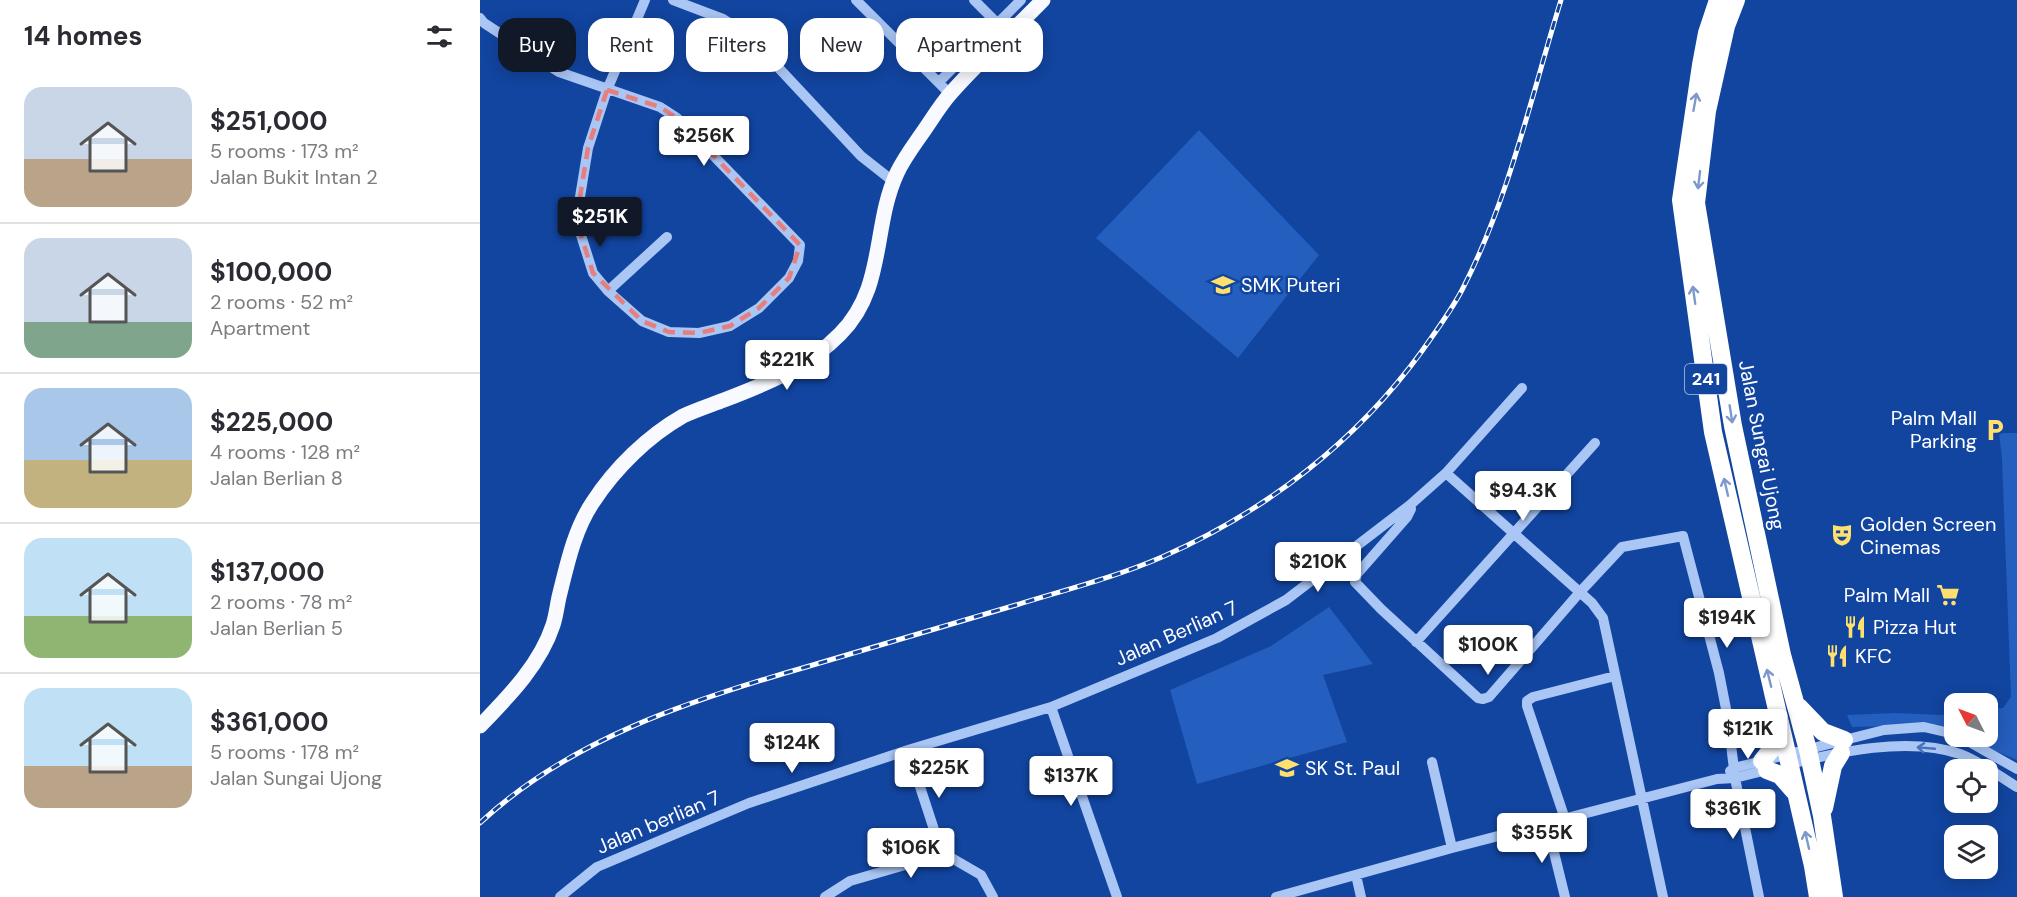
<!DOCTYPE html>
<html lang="en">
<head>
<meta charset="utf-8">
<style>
	:root { --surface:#fff; --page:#f2f2f3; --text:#2b2b33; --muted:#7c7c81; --line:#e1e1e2; --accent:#111827 }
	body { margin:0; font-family:"DM Sans",sans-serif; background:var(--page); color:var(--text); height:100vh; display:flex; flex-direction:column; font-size:22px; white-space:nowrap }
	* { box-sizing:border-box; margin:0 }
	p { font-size:20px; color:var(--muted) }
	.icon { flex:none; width:33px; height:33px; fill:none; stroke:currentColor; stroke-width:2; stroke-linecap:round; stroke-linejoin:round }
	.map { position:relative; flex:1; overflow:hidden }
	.details { display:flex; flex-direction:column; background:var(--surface); width:480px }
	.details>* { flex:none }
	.top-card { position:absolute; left:18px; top:18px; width:570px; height:54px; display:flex; gap:12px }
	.needle { width:39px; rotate:312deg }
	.fabs { position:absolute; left:1464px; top:693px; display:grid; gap:12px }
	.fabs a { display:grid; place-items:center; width:54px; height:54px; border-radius:12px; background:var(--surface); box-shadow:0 3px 15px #0003; font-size:30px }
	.price { position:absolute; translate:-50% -51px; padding:0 14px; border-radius:6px; background:#fff; color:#222; font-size:20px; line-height:39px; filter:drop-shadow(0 2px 3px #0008) }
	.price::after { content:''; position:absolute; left:50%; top:36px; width:18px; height:14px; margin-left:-9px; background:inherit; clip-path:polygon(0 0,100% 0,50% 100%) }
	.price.on { background:var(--accent); color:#fff }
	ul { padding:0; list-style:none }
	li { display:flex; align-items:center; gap:18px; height:150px; padding:0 24px }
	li+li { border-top:2px solid var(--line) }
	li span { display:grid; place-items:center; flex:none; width:168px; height:120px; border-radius:18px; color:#555 }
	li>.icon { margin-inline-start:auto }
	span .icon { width:72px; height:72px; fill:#fffc; stroke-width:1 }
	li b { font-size:26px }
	h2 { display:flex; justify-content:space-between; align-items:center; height:72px; padding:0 24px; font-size:26px }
	.chip { padding:0 21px; border-radius:18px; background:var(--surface); box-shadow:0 3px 15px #0003; font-size:21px; line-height:54px }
	.chip.on { background:var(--accent); color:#fff }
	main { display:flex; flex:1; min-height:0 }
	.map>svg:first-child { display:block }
	.green { fill:#245ebe }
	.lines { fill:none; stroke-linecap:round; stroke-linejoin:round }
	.minor { stroke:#aac6f5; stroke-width:10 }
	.major { stroke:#f8faff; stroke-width:15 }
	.highway { stroke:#fff; stroke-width:18 }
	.rail-casing { stroke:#fff; stroke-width:5 }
	.rail { stroke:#1245a0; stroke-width:3; stroke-dasharray:9; stroke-linecap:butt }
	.oneway { stroke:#7d99cb }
	.oneway2 { stroke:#4772be }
	.marked { fill:none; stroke:#e67e7e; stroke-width:4.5; stroke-dasharray:12 8; stroke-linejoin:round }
	.labels { text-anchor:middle; stroke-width:5; stroke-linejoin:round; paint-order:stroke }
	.shield { fill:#1245a0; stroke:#b8c7e2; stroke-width:1.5 }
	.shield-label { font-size:18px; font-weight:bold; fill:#fff }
	.poi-label { font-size:20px; fill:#fff; stroke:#1245a0; text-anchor:start }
	.street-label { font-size:20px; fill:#fff; stroke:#1245a0 }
</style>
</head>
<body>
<main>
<section class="details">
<h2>14 homes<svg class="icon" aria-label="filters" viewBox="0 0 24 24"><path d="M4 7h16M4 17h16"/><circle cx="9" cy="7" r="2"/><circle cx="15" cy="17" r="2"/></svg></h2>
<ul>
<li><span style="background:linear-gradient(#c9d6e8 60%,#b9a48a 0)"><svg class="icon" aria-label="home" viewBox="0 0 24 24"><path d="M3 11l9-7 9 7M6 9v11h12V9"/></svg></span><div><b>$251,000</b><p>5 rooms · 173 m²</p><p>Jalan Bukit Intan 2</p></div></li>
<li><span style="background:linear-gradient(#c9d6e8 70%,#7fa58c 0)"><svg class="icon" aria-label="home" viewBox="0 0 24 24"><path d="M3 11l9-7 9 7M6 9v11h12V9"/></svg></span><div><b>$100,000</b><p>2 rooms · 52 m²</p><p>Apartment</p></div></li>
<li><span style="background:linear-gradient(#a9c7e8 60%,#c2b280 0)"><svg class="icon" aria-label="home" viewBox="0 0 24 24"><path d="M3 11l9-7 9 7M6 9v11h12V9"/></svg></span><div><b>$225,000</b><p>4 rooms · 128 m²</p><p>Jalan Berlian 8</p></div></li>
<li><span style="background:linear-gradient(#bfe0f5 65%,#8fb573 0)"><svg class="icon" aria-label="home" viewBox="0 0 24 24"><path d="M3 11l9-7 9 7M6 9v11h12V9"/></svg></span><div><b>$137,000</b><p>2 rooms · 78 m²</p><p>Jalan Berlian 5</p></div></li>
<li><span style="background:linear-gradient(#bfe0f5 65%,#b9a48a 0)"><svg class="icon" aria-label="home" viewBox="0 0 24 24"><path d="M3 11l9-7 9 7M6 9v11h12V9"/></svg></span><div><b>$361,000</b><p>5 rooms · 178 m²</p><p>Jalan Sungai Ujong</p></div></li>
</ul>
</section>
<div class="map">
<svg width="1537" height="897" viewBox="0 0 1537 897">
	<rect width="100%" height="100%" fill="#1245a0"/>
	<path class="green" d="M719,130L839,255L758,358L616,238Z
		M1519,433H1537V760L1482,737L1508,736V709L1523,708L1531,697L1522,459Z
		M849,607L893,664L843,675L867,742L717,784L690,690L791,646Z
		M1415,713L1460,715L1474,713V733L1441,725L1372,727L1367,715Z"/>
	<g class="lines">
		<path class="minor" d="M193,0L243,19L267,34L381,156L414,182
			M376,0L470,94
			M494,0L522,28
			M0,18L4,23L79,72L180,107L197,118L320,245L318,261L309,278L279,308L250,326L219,333L189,332L162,321L128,291L113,273L100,232L99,203L108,148L127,90L165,0
			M459,82L541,0
			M128,291L187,237
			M966,473L1112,603L1123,618L1183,897
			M930,505L931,509L927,517L877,574L875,582L901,609L998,698L1003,699L1009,697L1100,592L1142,547L1203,536L1239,673L1248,719L1255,778L1279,897
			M936,642L1115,443
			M571,707L637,897
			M1479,736L1537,769
			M428,750L463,857
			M952,762L972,848
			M1306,765C1358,752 1428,736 1480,754C1501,762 1519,776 1537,787
			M1250,771L1254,768L1404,730L1444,727L1474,734
			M1085,819L1047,706V701L1053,697L1135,676
			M1067,824L1085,897
			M876,875L881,897
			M80,897L117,867L269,803L428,750L571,707L737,638L806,600L930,505L966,473L1042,388
			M345,897L370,881L456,856L470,857L501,875L513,897
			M796,897L972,848L1237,779L1255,778L1291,769"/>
		<path class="major" d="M0,726C28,697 60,665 73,625C76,616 77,606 79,597C87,565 94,530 113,502C135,468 168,436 203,416C216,410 231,405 244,400C286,384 328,367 360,334C406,288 392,227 417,173C424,158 434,145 443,132C452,119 461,104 471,93C500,60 533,31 563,0"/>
		<path class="highway" d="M1238,0L1227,33L1221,65L1201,200L1233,432L1333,866L1338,897
			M1256,0L1246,26L1227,111L1216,203L1253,426L1302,655L1328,750L1342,816L1354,897
			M1319,707L1343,732L1364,740
			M1282,761L1294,746L1297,725
			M1287,770L1300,775L1314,791
			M1344,808L1353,766L1361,753"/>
		<g class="rail-casing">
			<path id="rail" d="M0,823C90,739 211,700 326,667C396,647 466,625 536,605C585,590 636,577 682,557C785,512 876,442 942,351C956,331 971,311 982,290C1029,199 1051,97 1081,0"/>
		</g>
		<use href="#rail" class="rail"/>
	</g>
	<defs><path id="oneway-shaft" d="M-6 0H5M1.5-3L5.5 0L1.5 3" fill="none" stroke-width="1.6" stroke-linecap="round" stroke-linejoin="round" transform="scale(1.5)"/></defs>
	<g class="oneway">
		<use href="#oneway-shaft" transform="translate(1215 102) rotate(-80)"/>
		<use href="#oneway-shaft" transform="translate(1219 180) rotate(97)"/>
		<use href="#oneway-shaft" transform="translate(1214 295) rotate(-98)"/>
		<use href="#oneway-shaft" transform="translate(1251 414) rotate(81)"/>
		<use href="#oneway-shaft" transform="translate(1246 487) rotate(-103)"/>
		<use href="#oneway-shaft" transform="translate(1289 678) rotate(-104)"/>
		<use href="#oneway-shaft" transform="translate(1327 840) rotate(-103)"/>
	</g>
	<use class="oneway2" href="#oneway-shaft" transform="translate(1446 748) rotate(-175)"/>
	<path class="marked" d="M127,90L180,107L197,118L320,245L309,278L279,308L250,326L219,333L189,332L162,321L113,273L100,232L99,203L108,148Z"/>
	<defs>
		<g id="school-bare" transform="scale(1.8)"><path d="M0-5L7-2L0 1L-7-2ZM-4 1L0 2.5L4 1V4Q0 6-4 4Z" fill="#ffe06e" stroke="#1245a0" stroke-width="2.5" paint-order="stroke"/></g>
		<g id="parking-bare" transform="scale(1.8)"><path d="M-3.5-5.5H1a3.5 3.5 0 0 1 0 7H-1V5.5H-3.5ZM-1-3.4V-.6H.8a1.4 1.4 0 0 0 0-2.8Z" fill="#ffe06e" stroke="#1245a0" stroke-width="2.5" paint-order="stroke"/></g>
		<g id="theatre-bare" transform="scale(1.8)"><path d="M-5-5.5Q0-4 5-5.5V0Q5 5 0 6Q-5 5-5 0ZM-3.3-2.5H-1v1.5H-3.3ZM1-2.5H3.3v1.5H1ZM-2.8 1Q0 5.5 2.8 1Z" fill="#ffe06e" stroke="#1245a0" stroke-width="2.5" paint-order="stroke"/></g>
		<g id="supermarket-bare" transform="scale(1.8)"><path d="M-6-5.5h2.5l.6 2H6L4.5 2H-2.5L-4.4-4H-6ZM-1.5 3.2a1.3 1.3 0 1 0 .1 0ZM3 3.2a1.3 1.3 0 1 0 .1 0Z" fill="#ffe06e" stroke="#1245a0" stroke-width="2.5" paint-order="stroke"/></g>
		<g id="restaurant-bare" transform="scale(1.8)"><path d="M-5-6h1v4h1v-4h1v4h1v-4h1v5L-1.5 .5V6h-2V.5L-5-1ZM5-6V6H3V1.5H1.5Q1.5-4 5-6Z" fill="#ffe06e" stroke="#1245a0" stroke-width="2.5" paint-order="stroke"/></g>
	</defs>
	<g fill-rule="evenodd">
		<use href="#school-bare" x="743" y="285"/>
		<use href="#parking-bare" x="1515" y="430"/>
		<use href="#theatre-bare" x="1362" y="535"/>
		<use href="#supermarket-bare" x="1468" y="595"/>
		<use href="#restaurant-bare" x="1375" y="627"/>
		<use href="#restaurant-bare" x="1357" y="656"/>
		<use href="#school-bare" x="807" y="768"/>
	</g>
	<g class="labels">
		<rect class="shield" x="1205" y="364" width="42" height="30" rx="4.5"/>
		<g class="shield-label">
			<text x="1226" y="385">241</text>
		</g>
		<g class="poi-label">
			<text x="761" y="292">SMK Puteri</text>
			<text x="1497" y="425" text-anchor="end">Palm Mall<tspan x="1497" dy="23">Parking</tspan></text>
			<text x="1380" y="531">Golden Screen<tspan x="1380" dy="23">Cinemas</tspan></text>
			<text x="1450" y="602" text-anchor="end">Palm Mall</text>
			<text x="1393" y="634">Pizza Hut</text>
			<text x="1375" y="663">KFC</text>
			<text x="825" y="775">SK St. Paul</text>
		</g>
		<g class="street-label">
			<text transform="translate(1282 445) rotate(79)" y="7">Jalan Sungai Ujong</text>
			<text transform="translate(696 633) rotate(-24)" y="7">Jalan Berlian 7</text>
			<text transform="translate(178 822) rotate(-23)" y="7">Jalan berlian 7</text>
		</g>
	</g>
</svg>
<div class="fabs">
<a><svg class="needle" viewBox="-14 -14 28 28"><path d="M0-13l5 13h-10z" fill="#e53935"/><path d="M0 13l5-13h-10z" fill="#7c7c81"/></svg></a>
<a><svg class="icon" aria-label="locate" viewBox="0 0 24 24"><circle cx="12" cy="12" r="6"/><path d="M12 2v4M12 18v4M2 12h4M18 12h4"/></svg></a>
<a><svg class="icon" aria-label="layers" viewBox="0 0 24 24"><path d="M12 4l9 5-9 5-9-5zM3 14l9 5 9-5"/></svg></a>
</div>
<b class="price" style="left:224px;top:167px">$256K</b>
<b class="price on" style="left:120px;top:248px">$251K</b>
<b class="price" style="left:307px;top:391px">$221K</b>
<b class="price" style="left:1043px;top:522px">$94.3K</b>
<b class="price" style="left:838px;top:593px">$210K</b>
<b class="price" style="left:1247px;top:649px">$194K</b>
<b class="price" style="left:1008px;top:676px">$100K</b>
<b class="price" style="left:1268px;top:760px">$121K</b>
<b class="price" style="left:312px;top:774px">$124K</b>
<b class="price" style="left:459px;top:799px">$225K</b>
<b class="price" style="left:591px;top:807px">$137K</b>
<b class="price" style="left:1253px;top:840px">$361K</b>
<b class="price" style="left:1062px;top:864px">$355K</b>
<b class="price" style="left:431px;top:879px">$106K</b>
<div class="top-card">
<a class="chip on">Buy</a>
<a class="chip">Rent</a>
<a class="chip">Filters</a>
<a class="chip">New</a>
<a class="chip">Apartment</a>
</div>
</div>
</main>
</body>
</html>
